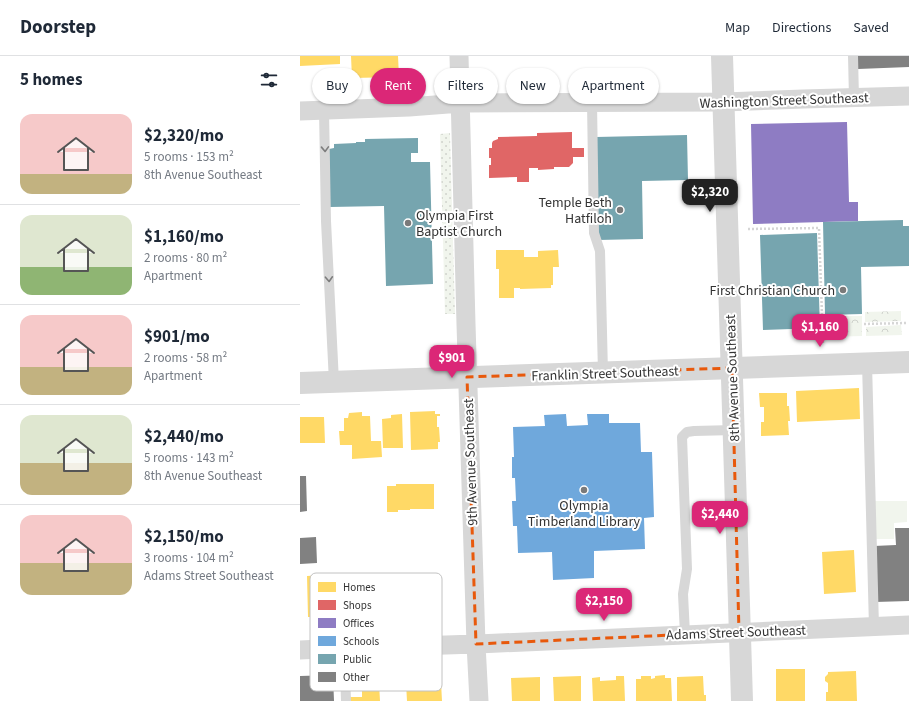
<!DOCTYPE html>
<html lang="en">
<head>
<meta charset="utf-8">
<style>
	:root { --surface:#fff; --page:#f2f2f3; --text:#1f2937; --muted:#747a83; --line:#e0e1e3; --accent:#db2777 }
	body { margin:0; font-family:"Source Sans 3",sans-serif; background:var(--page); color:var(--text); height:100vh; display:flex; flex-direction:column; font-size:15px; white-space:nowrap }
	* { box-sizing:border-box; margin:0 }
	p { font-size:13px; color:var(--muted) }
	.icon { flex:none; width:22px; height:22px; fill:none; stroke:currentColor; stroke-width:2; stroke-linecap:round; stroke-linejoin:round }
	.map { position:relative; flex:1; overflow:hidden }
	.sheet { display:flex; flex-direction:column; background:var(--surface); width:300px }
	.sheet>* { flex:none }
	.top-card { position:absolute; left:12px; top:12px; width:380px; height:36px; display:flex; gap:8px }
	.price { position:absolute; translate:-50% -34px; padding:0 9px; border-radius:8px; background:var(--accent); color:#fff; font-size:13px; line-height:26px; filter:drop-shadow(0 1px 2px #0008) }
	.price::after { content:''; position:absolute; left:50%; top:24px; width:12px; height:9px; margin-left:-6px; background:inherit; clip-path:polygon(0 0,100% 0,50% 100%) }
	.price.selected { background:#222; color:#fff }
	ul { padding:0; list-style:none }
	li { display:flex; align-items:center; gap:12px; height:100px; padding:0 20px }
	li+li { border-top:1px solid var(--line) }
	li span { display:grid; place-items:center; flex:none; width:112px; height:80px; border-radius:12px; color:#555 }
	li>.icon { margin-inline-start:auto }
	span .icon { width:48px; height:48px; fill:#fffc; stroke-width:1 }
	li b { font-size:17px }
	h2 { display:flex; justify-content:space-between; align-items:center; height:48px; padding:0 20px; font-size:17px }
	.chip { padding:0 14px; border-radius:18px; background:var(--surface); box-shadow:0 1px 3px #0004; font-size:14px; line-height:36px }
	.chip.selected { background:var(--accent); color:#fff }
	header { display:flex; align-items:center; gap:24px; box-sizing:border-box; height:56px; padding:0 20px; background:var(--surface); border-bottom:1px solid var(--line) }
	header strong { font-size:19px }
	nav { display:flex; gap:22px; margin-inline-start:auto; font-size:14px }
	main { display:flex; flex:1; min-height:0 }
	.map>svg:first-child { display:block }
	.grass { fill:url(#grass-dots) }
	.forest { fill:url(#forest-crowns) }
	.garden { fill:#f1f5ed }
	.homes { fill:#ffd966 }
	.shops { fill:#e06666 }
	.offices { fill:#8e7cc3 }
	.schools { fill:#6fa8dc }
	.public { fill:#76a5af }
	.building { fill:#818181 }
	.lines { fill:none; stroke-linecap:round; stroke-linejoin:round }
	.path { stroke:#d6d6d6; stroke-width:2.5; stroke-dasharray:2 2; stroke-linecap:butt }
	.service { stroke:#d7d7d7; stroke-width:10 }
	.minor { stroke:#d7d7d7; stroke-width:19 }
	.tertiary { stroke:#d7d7d7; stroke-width:22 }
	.oneway { stroke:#7d7d7d }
	.marked { fill:none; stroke:#e8590c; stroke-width:3; stroke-dasharray:8 5; stroke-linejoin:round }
	.poi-dot { fill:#7a7a7a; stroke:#fff; stroke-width:1.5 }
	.labels { text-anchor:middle; stroke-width:4; stroke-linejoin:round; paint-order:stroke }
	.street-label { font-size:14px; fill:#333; stroke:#fff }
	.poi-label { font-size:14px; fill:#333; stroke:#fff; text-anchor:end }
	.key { fill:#fff; stroke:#c2c2c2; stroke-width:1 }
	.key-label { font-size:11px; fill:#333 }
</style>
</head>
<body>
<header>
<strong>Doorstep</strong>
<nav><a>Map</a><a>Directions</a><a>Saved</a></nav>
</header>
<main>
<section class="sheet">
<h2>5 homes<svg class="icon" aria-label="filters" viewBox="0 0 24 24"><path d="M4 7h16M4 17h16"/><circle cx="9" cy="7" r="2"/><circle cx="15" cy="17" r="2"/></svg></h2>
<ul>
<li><span style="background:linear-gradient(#f6c9c9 75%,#c2b280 0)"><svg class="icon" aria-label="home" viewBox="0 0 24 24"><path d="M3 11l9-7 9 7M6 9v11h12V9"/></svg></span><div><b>$2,320/mo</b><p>5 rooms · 153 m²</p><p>8th Avenue Southeast</p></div></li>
<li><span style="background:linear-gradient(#dfe7d0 65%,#8fb573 0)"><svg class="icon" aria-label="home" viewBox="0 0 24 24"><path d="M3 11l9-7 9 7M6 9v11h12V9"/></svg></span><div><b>$1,160/mo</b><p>2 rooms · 80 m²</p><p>Apartment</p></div></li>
<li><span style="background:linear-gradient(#f6c9c9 65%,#c2b280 0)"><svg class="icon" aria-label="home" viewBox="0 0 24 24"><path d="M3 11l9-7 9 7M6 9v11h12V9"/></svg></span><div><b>$901/mo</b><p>2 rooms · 58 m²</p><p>Apartment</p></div></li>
<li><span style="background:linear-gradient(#dfe7d0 60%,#c2b280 0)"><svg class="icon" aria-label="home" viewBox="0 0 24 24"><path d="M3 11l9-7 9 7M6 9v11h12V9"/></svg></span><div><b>$2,440/mo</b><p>5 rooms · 143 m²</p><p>8th Avenue Southeast</p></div></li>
<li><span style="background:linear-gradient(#f6c9c9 60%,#c2b280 0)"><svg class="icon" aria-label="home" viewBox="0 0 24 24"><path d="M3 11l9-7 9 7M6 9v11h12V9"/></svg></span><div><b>$2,150/mo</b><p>3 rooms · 104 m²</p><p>Adams Street Southeast</p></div></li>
</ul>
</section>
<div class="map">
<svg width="609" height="645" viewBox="0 0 609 645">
	<defs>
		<pattern id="grass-dots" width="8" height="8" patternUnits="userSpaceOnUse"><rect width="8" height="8" fill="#f1f5ed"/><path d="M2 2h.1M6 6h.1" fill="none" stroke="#cfd2cc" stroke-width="1.8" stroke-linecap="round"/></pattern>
		<pattern id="forest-crowns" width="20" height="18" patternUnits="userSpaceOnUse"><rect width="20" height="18" fill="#f1f5ed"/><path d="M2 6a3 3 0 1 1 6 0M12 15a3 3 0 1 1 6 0" fill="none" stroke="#cfd2cc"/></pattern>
	</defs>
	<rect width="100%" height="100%" fill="#fff"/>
	<path class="grass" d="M150,77L155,258H145L140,78Z"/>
	<path class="forest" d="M601,255V265L565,266V256Z
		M525,260H562V280L526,281Z
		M601,269L602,279L566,280V271Z"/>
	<path class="garden" d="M575,445H607V466L594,467V483H575Z"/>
	<path class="homes" d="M0,0H40V8L0,10Z
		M51,0H98L99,21L52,22Z
		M196,194H224V201H238V195L258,194L259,211H253V229H251V232L220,233V232H214V242H199V213H196Z
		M559,332L560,363L497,366L496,335Z
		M459,337H487V350H489L490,365H488L489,379L461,380V366H464V351H460Z
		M135,355V358H140V360H137V371H139L140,386H138V393L111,394L110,356Z
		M62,356V360H70L71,385H81L82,401L52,403V389H40L39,375H44V362H48L49,357Z
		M102,358L103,392H83L82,363L91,362V359Z
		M0,361H24L25,387H0Z
		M96,428H134V453H110V454H98V456H87V430H96Z
		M554,494L556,536L524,538L522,496Z
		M25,519V525H34L35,561H8L7,520Z
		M476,613H505V645H476Z
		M556,615L557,645H526V636H528V627L525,625V621L528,618V616Z
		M365,619V622H371L372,645H336V623H341V620H351V623L355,622V620Z
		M281,620V645H254L253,621Z
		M316,620H324L325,645H293L292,622L300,621V625L316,624Z
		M403,620L404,639H406V645H377V621Z
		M240,621V645H212L211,622Z
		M141,626L142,645H107L106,627Z
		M79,627L80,645H48L47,641H62V628Z"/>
	<path class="shops" d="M272,76V92H284V101H273V107L269,111H254V113L238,114V112H229V126H217V121L189,122V109H191V102H189V92H192V87L193,85L198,83V81L237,80V77Z"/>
	<path class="offices" d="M547,66L549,146H558V165L453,168L451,68Z"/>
	<path class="schools" d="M266,358L267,370L288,369L287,358H309V367H340L341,396H352L354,461L344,462L345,493L294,495V522L253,524L252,496L218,497L217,470H213L212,445H216L215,422H212V401H214L213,371L245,370L244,359Z"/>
	<path class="public" d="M387,79L388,124L342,125L343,183L298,184L296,81Z
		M118,82V97H111V106H130L133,228L86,230L84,150L30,151L29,93L34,92V88L56,87V86H65V83Z
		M603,164V170H609V210L561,211L562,258L525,259L523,166Z
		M517,177L520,272L463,274L460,179Z"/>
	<path class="building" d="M558,0H609V11L558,13Z
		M0,420H6L7,455L0,456Z
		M595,472H609V545L575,546L574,490L596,489Z
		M16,481L17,507L0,508V482Z
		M33,619L34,645H0V620Z"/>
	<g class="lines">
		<path class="path" d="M448,173L519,172L523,288
			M564,268L606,267"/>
		<path class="service" d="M553,0L554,42
			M292,46L294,177L300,195L303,317
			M24,54L26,165L34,326
			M567,307L574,571
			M385,578L383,538L387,513L382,381L387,376L394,375L434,374
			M42,592L45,614L46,645"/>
		<path class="minor" d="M159,0L166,268L176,588L179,645
			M0,55L109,51L161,47L424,46L503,43L609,40
			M0,594C59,591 118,590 178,588C321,581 465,575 609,569"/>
		<path class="tertiary" d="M422,0L442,645
			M0,327L609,306"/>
	</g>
	<defs><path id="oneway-chevron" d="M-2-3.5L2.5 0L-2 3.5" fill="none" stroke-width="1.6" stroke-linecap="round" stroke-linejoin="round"/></defs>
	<g class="oneway">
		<use href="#oneway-chevron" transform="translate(25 93) rotate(88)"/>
		<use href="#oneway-chevron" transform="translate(29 223) rotate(87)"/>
	</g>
	<path class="marked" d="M432,312L439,576L176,588L167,321Z"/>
	<g class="poi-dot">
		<circle cx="320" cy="154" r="4"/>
		<circle cx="108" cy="167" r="4"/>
		<circle cx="543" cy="234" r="4"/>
		<circle cx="284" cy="434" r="4"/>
	</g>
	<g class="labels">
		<g class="street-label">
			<text transform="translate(484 44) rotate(-2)" y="5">Washington Street Southeast</text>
			<text transform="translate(305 317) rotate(-2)" y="5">Franklin Street Southeast</text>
			<text transform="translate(432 322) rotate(-92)" y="5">8th Avenue Southeast</text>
			<text transform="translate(170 406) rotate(-92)" y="5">9th Avenue Southeast</text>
			<text transform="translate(436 576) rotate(-2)" y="5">Adams Street Southeast</text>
		</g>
		<g class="poi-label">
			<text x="312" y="151">Temple Beth<tspan x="312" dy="16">Hatfiloh</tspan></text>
			<text x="116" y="164" text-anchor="start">Olympia First<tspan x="116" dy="16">Baptist Church</tspan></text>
			<text x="535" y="239">First Christian Church</text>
			<text x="284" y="454" text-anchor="middle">Olympia<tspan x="284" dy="16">Timberland Library</tspan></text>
		</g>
	</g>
	<rect x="10" y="517" width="132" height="118" rx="6" class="key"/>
	<rect x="18" y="526" width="18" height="10" fill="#ffd966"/>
	<rect x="18" y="544" width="18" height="10" fill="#e06666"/>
	<rect x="18" y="562" width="18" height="10" fill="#8e7cc3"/>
	<rect x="18" y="580" width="18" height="10" fill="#6fa8dc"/>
	<rect x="18" y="598" width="18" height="10" fill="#76a5af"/>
	<rect x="18" y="616" width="18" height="10" fill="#818181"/>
	<g class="key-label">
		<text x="43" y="535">Homes</text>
		<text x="43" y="553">Shops</text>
		<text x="43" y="571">Offices</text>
		<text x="43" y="589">Schools</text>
		<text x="43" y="607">Public</text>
		<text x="43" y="625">Other</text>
	</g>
</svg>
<b class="price selected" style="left:410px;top:157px">$2,320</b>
<b class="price" style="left:520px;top:292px">$1,160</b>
<b class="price" style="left:152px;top:323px">$901</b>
<b class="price" style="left:420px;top:479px">$2,440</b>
<b class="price" style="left:304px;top:566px">$2,150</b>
<div class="top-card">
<a class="chip">Buy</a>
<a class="chip selected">Rent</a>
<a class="chip">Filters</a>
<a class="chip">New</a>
<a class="chip">Apartment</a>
</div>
</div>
</main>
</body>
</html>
